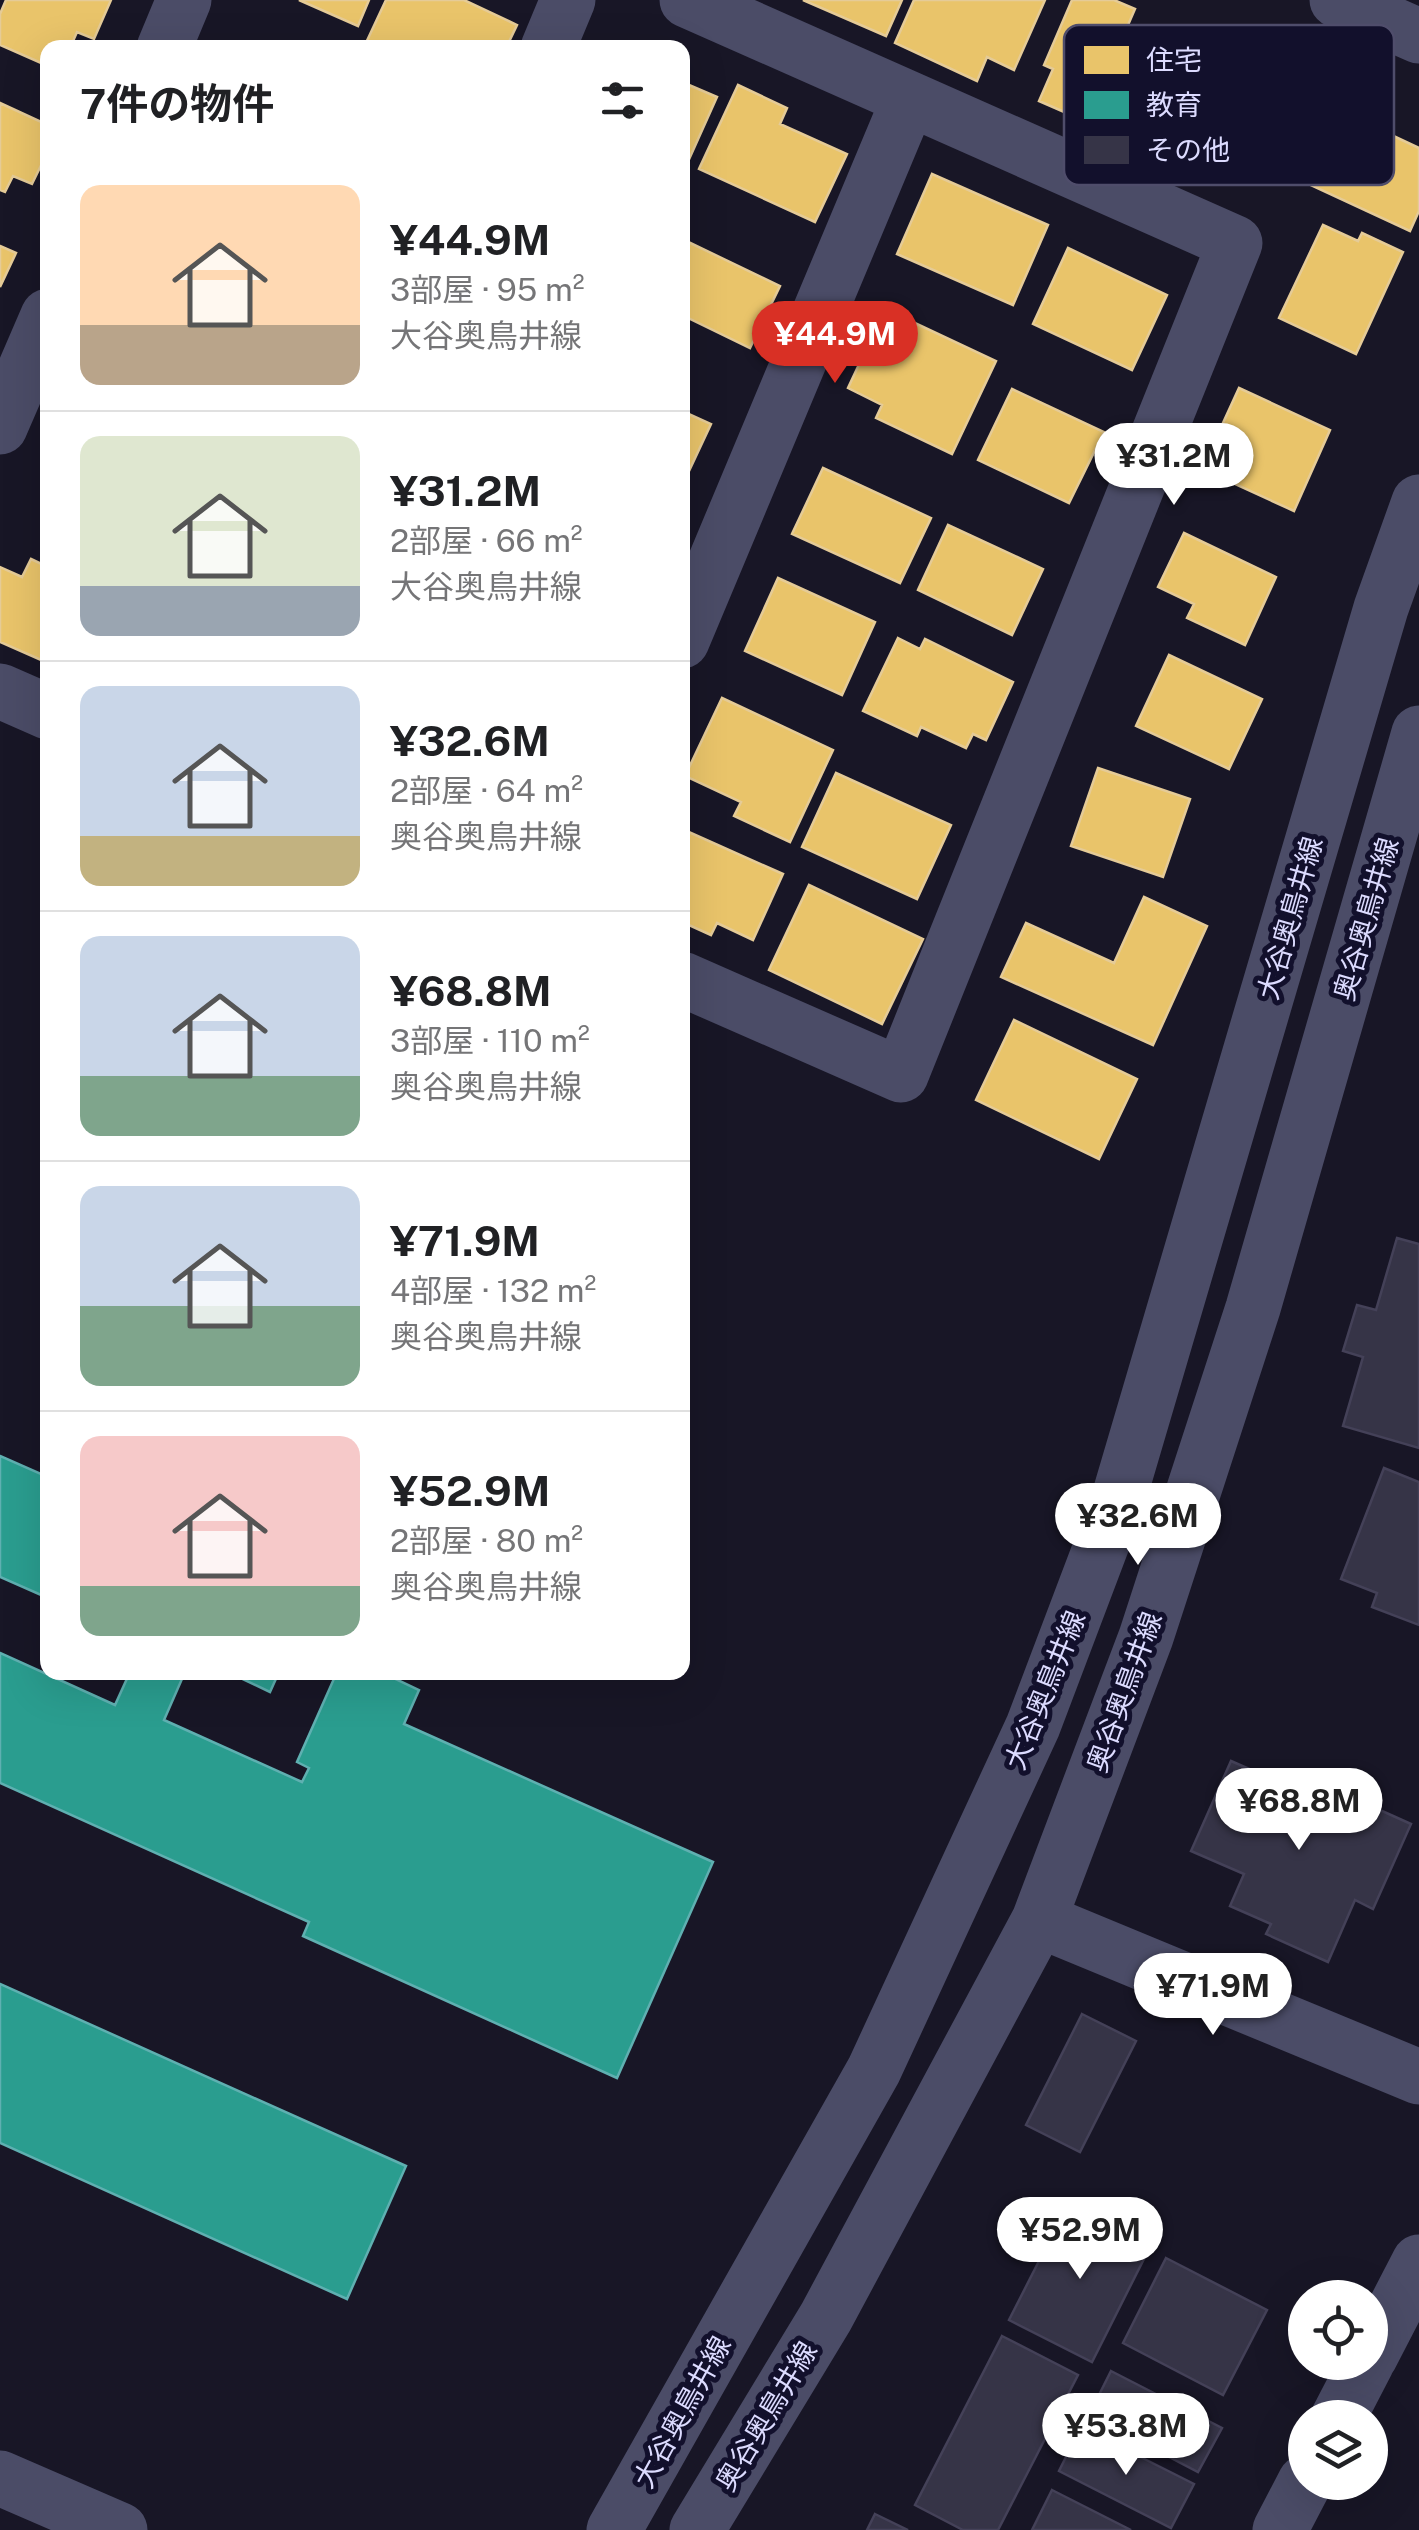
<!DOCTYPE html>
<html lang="ja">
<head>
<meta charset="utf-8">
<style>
	:root { --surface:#fff; --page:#f2f2f2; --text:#202124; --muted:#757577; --line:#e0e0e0; --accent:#d93025 }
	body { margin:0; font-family:"Public Sans","Noto Sans JP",sans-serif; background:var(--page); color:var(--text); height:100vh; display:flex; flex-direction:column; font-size:38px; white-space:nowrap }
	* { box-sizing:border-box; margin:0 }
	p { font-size:32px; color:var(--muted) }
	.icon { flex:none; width:55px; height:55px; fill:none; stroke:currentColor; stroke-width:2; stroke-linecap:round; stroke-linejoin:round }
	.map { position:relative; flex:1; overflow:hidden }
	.sheet { position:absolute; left:40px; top:40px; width:650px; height:1640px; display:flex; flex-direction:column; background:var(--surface); border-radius:20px; box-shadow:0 10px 40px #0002 }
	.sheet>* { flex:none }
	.tools { position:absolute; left:1288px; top:2280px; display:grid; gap:20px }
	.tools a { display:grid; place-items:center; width:100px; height:100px; border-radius:50%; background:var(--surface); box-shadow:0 10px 40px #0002; font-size:50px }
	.price { position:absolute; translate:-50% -85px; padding:0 22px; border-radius:35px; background:#fff; color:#222; font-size:32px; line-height:65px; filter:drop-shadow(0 2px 5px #0008) }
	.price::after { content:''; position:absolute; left:50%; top:60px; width:30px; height:22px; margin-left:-15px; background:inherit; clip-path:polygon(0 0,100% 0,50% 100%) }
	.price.on { background:var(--accent); color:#fff }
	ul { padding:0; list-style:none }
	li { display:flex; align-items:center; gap:30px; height:250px; padding:0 40px }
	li+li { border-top:2px solid var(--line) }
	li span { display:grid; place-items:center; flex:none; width:280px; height:200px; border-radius:20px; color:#555 }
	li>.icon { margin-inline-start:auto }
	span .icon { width:120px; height:120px; fill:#fffc; stroke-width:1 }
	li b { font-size:42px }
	h2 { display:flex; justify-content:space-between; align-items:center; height:120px; padding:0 40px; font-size:42px }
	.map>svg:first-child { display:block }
	.homes { fill:#e9c46a; stroke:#e5cb97; stroke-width:2.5 }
	.schools { fill:#2a9d8f; stroke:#5fb0b1; stroke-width:2.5 }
	.building { fill:#363447; stroke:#444158; stroke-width:2.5 }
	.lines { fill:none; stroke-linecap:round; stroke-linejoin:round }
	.minor { stroke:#4b4c67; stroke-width:55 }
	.labels { text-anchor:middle; stroke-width:10; stroke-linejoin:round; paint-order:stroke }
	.street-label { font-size:28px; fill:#dcdbff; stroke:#12102c }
	.key { fill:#12102c; stroke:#4f4d6b; stroke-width:2.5 }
	.key-label { font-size:28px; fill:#dcdbff }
</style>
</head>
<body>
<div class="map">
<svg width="1419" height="2530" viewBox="0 0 1419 2530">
	<rect width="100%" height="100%" fill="#181626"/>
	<path class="homes" d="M6,0H111L94,39L77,32L70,48H48V66L0,45V14Z
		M299,0H369L358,26Z
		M386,0H464L517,25L506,48H370L365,45Z
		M803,0H902L886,36Z
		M914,0H1045L1014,70L987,57L977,81L895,43Z
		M1072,0H1114L1135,9L1125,32L1163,49L1124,138L1039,101L1053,69L1044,65Z
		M682,82L717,97L682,175Z
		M738,85L787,108L780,124L847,154L815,222L699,169Z
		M0,103L48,125V151L32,184L13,176L5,192L0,190Z
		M1338,110L1419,148V211L1410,231L1304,182Z
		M932,174L1048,225L1013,305L897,254Z
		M1323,225L1358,241L1362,233L1403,252L1356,354L1279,318Z
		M682,239L780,286L750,348L682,315Z
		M0,246L16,253L0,287Z
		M1068,248L1167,295L1132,370L1033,324Z
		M885,309L996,361L952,454L876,418L882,405L848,388Z
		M1239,388L1330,430L1294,511L1202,469Z
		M1012,389L1104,432L1069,503L978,460Z
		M682,411L711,424L682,486Z
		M823,468L931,518L900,583L792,534Z
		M948,525L1043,569L1012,635L918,590Z
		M1184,533L1276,577L1245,645L1187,618L1194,604L1158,587Z
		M31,559L48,567V663L0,642V567L22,577Z
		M778,578L875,622L842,695L745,651Z
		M898,638L920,649L925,639L1013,682L986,740L973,734L966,748L921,727L917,736L863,711Z
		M1169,655L1262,699L1229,769L1136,726Z
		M722,698L833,750L790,842L734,816L741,802L685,776Z
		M1098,768L1190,799L1163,877L1071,846Z
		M836,773L951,825L917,899L802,847Z
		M682,829L783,874L753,940L717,923L711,935L682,922Z
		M809,885L923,939L882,1024L769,970Z
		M1144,897L1207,926L1153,1045L1001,977L1026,923L1114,963Z
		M1014,1020L1137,1079L1099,1159L976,1100Z"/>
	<path class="schools" d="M0,1456L48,1477V1598L0,1577Z
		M0,1653L115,1705L130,1672H185L164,1720L302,1782L309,1768L297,1762L337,1672H381L419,1690L404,1724L713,1862L617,2078L303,1936L309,1922L0,1783Z
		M228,1672H279L270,1692Z
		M0,1984L406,2166L347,2299L0,2143Z"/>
	<path class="building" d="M1397,1238L1419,1244V1448L1343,1426L1363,1357L1343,1351L1357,1305L1376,1310Z
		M1384,1468L1419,1482V1625L1372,1607L1377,1593L1341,1579Z
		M1231,1761L1284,1784L1291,1770L1411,1824L1373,1909L1355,1900L1328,1962L1266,1934L1271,1924L1230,1906L1244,1874L1191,1851Z
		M1082,2014L1136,2041L1080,2152L1026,2125Z
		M1069,2202L1151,2245L1092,2362L1009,2320Z
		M1166,2258L1267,2310L1223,2395L1123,2343Z
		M1002,2336L1078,2375L998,2530H963L915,2505Z
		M1111,2371L1222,2428L1198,2472L1089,2415Z
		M1081,2427L1194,2484L1171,2528L1059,2471Z
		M1052,2490L1131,2530H1032Z
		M875,2514L908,2530H867Z"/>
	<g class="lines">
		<path class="minor" d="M1337,0L1419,36
			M164,48L184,0
			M548,48L568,0
			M0,427L48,316
			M682,641L909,99
			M0,691L48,712
			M682,979L901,1075L1235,243L687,0
			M1039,1920L1419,2077
			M1370,2357L1419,2262
			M1338,2418L1367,2362
			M0,2478L120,2530
			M614,2530L874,2070L1033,1726L1117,1504L1381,608L1419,502
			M697,2530L826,2317L1039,1920L1146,1637L1253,1308L1419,733
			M1280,2530L1305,2482"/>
	</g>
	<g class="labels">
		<g class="street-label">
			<text transform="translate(1290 918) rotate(-74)" y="10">大谷奥鳥井線</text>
			<text transform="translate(1366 919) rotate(-74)" y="10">奥谷奥鳥井線</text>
			<text transform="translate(1045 1690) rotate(-68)" y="10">大谷奥鳥井線</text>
			<text transform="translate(1124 1692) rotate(-70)" y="10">奥谷奥鳥井線</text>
			<text transform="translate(682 2412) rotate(-61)" y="10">大谷奥鳥井線</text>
			<text transform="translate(766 2416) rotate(-59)" y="10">奥谷奥鳥井線</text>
		</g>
	</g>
	<rect x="1064" y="25" width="330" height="160" rx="15" class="key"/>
	<rect x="1084" y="46" width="45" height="28" fill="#e9c46a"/>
	<rect x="1084" y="91" width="45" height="28" fill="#2a9d8f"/>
	<rect x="1084" y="136" width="45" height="28" fill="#363447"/>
	<g class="key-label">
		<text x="1146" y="70">住宅</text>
		<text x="1146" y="115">教育</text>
		<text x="1146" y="160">その他</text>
	</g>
</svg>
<div class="tools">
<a><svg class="icon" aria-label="locate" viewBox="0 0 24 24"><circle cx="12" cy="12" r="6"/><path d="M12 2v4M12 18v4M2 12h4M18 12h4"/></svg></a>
<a><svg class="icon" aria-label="layers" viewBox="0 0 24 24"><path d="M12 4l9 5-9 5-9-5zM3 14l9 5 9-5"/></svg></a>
</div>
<b class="price on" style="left:835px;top:386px">¥44.9M</b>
<b class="price" style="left:1174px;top:508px">¥31.2M</b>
<b class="price" style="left:1138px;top:1568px">¥32.6M</b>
<b class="price" style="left:1299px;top:1853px">¥68.8M</b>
<b class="price" style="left:1213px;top:2038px">¥71.9M</b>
<b class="price" style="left:1080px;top:2282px">¥52.9M</b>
<b class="price" style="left:1126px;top:2478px">¥53.8M</b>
<section class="sheet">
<h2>7件の物件<svg class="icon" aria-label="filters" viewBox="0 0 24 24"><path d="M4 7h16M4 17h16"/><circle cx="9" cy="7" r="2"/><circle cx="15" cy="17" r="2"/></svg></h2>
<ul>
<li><span style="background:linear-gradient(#ffd9b3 70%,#b9a48a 0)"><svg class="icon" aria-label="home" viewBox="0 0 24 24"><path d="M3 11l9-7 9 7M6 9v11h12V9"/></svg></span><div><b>¥44.9M</b><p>3部屋 · 95 m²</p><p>大谷奥鳥井線</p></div></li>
<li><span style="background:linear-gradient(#dfe7d0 75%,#9aa5b1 0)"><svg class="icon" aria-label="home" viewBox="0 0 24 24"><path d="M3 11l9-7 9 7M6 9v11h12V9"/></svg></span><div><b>¥31.2M</b><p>2部屋 · 66 m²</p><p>大谷奥鳥井線</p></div></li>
<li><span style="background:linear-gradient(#c9d6e8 75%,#c2b280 0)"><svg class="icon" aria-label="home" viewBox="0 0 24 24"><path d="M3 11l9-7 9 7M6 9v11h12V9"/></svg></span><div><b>¥32.6M</b><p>2部屋 · 64 m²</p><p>奥谷奥鳥井線</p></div></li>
<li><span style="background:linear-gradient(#c9d6e8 70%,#7fa58c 0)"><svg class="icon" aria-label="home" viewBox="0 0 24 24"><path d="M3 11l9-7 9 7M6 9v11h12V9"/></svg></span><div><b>¥68.8M</b><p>3部屋 · 110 m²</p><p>奥谷奥鳥井線</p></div></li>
<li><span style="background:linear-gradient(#c9d6e8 60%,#7fa58c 0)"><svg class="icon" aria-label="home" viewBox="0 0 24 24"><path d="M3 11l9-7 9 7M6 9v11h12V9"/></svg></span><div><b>¥71.9M</b><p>4部屋 · 132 m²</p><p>奥谷奥鳥井線</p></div></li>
<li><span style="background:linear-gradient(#f6c9c9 75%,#7fa58c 0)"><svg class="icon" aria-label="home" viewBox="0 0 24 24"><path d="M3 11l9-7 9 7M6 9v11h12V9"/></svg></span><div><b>¥52.9M</b><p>2部屋 · 80 m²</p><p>奥谷奥鳥井線</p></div></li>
</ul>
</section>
</div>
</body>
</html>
